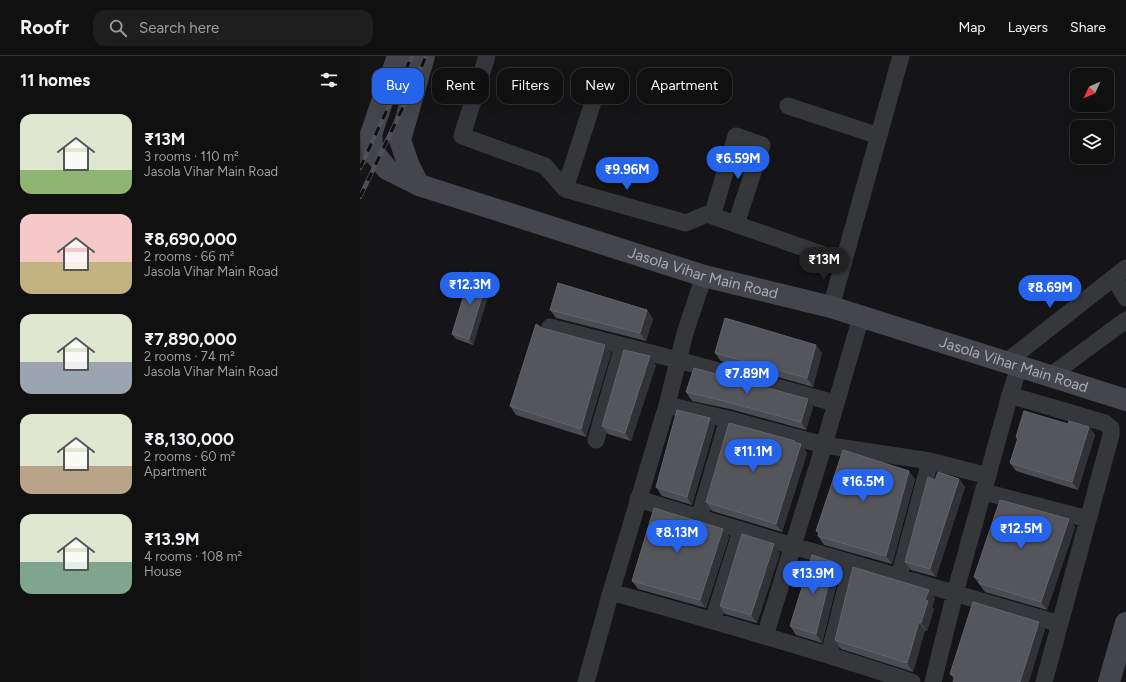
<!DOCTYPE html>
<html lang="en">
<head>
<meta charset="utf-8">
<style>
	:root { --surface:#101011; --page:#1e1e1f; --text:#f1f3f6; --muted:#9c9d9f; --line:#303031; --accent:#2563eb }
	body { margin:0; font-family:Figtree,sans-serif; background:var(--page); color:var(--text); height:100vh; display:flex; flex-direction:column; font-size:15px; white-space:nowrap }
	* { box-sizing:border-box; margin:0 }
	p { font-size:13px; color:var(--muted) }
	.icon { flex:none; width:22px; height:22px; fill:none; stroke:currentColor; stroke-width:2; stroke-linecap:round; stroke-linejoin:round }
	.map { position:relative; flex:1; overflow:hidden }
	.side { display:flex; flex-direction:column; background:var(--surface); width:360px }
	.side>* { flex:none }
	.guide { position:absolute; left:12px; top:12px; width:380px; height:36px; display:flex; gap:8px }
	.needle { width:26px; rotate:225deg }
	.controls { position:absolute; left:710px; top:12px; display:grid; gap:8px }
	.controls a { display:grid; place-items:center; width:44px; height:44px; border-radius:8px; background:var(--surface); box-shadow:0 4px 16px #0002,0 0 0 1px var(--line); font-size:20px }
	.price { position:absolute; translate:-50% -34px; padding:0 9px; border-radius:14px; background:var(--accent); color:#fff; font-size:13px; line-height:26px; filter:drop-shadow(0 1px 2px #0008) }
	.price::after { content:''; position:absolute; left:50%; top:24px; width:12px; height:9px; margin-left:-6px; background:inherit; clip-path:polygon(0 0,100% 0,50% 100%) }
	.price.current { background:#222; color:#fff }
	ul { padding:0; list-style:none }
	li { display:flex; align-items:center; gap:12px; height:100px; padding:0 20px }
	li span { display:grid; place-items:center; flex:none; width:112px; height:80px; border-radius:12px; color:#555 }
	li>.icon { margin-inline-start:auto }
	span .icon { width:48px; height:48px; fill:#fffc; stroke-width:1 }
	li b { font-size:17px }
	h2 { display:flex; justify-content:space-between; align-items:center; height:48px; padding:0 20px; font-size:17px }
	.chip { padding:0 14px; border-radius:12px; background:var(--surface); box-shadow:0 4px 16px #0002,0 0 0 1px var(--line); font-size:14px; line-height:36px }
	.chip.current { background:var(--accent); color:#fff }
	header { display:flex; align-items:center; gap:24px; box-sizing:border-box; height:56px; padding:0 20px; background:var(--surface); border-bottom:1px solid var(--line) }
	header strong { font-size:19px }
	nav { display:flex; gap:22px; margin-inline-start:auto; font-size:14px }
	.search { width:280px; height:36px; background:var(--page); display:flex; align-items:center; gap:10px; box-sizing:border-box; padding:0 14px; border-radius:12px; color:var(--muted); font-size:15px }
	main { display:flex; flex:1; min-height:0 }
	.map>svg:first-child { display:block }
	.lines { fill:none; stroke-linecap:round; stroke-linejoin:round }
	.street { stroke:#36373b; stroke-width:17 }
	.secondary { stroke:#45464b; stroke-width:22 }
	.rail-casing { stroke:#505156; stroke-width:4.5 }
	.rail { stroke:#101012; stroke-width:3; stroke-dasharray:9; stroke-linecap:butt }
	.wall { fill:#4b4c52 }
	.shaded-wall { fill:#313236 }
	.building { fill:#55565c; stroke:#62646a }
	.labels { text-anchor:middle; stroke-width:3.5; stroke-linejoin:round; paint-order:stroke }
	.street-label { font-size:15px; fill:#a8abb6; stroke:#101012 }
</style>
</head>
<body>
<header>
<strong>Roofr</strong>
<div class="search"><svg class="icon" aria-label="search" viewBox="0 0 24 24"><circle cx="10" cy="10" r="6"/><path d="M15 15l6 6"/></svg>Search here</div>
<nav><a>Map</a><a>Layers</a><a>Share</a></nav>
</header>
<main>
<section class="side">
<h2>11 homes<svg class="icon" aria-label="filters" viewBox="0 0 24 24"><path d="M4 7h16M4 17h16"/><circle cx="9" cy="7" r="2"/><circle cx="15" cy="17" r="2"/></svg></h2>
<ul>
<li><span style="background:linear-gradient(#dfe7d0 70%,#8fb573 0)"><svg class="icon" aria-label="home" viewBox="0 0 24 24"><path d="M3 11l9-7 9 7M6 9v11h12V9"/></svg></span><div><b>₹13M</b><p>3 rooms · 110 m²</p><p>Jasola Vihar Main Road</p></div></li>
<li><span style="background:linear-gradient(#f6c9c9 60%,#c2b280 0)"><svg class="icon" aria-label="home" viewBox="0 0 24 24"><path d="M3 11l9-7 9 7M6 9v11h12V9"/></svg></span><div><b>₹8,690,000</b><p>2 rooms · 66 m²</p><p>Jasola Vihar Main Road</p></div></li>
<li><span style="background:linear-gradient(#dfe7d0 60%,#9aa5b1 0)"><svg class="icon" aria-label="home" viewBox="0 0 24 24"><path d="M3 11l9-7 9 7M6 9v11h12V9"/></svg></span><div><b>₹7,890,000</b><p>2 rooms · 74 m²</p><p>Jasola Vihar Main Road</p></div></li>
<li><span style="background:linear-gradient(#dfe7d0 65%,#b9a48a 0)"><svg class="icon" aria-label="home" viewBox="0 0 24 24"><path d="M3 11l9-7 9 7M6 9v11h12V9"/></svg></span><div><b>₹8,130,000</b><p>2 rooms · 60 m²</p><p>Apartment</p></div></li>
<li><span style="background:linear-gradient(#dfe7d0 60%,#7fa58c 0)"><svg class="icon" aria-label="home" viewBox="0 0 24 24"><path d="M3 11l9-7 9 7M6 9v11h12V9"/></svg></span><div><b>₹13.9M</b><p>4 rooms · 108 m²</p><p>House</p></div></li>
</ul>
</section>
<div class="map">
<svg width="766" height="626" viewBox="0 0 766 626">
	<rect width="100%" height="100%" fill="#151517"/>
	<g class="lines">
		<path class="street" d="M127,0L102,80L185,110L205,133L326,167L347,158L484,206
			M428,50L519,80
			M0,102L11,78
			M205,133L235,40
			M352,160L376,80L402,89L376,168
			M754,222L766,242
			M471,251L541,0
			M190,271L318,304L475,347
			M645,307L766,212
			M690,320L766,264
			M650,339L745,367L751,372V379L684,626
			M307,349L368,363L464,389L570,405L628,420
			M236,384L263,290
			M624,436L728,463
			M278,443L433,490L700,568
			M339,462L368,363
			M539,521L570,405
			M251,536C352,564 452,593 552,626
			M353,564L381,475
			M405,580L464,389L501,261
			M469,599L492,508
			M226,626L251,536L307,349L325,277L344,220
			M573,626L595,537L650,339L659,311"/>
		<g class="secondary">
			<path id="s1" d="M38,0L11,78L13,96L27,113L59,129L344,220L471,251L766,344"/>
			<path d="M59,129L49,110L40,84L64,0"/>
			<path d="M749,626L766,567"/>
		</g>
		<g class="rail-casing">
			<path id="rail" d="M0,112L52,0
				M0,141L56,24L66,0"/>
		</g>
		<use href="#rail" class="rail"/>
	</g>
	<path class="wall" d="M128,221L132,227L113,289L96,283L92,278Z
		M190,254H287L293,263L286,285L196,262Z
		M182,272L251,297L226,381L156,359L150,350Z
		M355,297H462L453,331L361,305Z
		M296,309L271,385L248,378L242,370Z
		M326,336L453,351L446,374L370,353L332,345Z
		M350,362L355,370L332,449L302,440L296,431Z
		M708,368L729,371L735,379L718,434L656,415L650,407L657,384L656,381Z
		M436,387L441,388L447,397L422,476L352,455L346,446Z
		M555,423L532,508L464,489L458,480L459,478L456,475Z
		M599,423L605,431L576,521L551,514L545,506L575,424Z
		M709,463L715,471L687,554L625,536L614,521Z
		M363,473L369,481L346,552L278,533L272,525Z
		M420,497L397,567L365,558L360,550Z
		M474,506L480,514L462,587L436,579L430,570Z
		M575,542L572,551L574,553L567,575L565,574L553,616L481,593L475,584Z
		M679,566L685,574L594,623L590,618Z"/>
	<path class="shaded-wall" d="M128,221L132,227L113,289L109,283Z
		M287,254L293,263L286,285L280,277Z
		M245,289L251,297L226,381L221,373Z
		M456,289L462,297L453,331L447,322Z
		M290,300L296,309L271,385L265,377Z
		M448,343L453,351L446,374L441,366Z
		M350,362L355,370L332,449L327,441Z
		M729,371L735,379L718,434L712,426Z
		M435,385L440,392L441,388L447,397L422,476L416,468Z
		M549,415L555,423L532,508L526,500Z
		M599,423L605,431L576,521L570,513Z
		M709,463L715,471L687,554L681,546Z
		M363,473L369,481L346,552L340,544Z
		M414,488L420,497L397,567L391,559Z
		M474,506L480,514L462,587L456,578Z
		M569,534L575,542L572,551L574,553L567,575L561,567L565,544Z
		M559,566L565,574L553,616L547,607Z
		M679,566L685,574L669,626H660Z"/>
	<path class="building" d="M111,216L128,221L109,283L92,278Z
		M198,227L287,254L280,277L190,254Z
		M365,262L456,289L447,322L355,297Z
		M176,268L182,272L245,289L221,373L150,350Z
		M264,294L290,300L265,377L242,370Z
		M334,312L448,343L441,366L364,345L326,336Z
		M317,354L350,362L327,441L296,431Z
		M664,355L708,368L709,365L729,371L712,426L650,407L658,382L656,381Z
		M369,367L435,385L434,386L441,388L416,468L346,446Z
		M483,394L549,415L526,500L458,480L459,476L456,475Z
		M578,416L599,423L570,513L545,506L568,421L575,424Z
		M640,444L709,463L681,546L619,527L621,523L614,521Z
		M294,452L363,473L340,544L272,525Z
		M382,478L414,488L391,559L360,550Z
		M452,499L474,506L456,578L430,570Z
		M493,511L569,534L565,544L568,545L561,567L559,566L547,607L475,584Z
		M613,546L679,566L660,626H593L595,619L590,618Z"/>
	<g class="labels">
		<g class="street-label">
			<text dy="5" stroke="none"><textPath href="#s1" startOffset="456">Jasola Vihar Main Road</textPath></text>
			<text dy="5" stroke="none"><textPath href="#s1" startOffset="780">Jasola Vihar Main Road</textPath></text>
		</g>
	</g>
</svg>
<div class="controls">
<a><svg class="needle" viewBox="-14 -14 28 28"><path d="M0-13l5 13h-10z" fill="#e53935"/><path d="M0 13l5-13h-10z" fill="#9c9d9f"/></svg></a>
<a><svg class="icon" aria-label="layers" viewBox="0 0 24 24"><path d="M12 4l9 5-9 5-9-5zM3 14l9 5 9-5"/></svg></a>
</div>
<b class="price" style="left:378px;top:124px">₹6.59M</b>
<b class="price" style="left:267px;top:135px">₹9.96M</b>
<b class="price current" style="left:464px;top:225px">₹13M</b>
<b class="price" style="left:110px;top:250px">₹12.3M</b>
<b class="price" style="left:690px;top:253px">₹8.69M</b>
<b class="price" style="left:387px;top:339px">₹7.89M</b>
<b class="price" style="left:393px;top:417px">₹11.1M</b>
<b class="price" style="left:503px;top:447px">₹16.5M</b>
<b class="price" style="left:661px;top:494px">₹12.5M</b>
<b class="price" style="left:317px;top:498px">₹8.13M</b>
<b class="price" style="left:453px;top:539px">₹13.9M</b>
<div class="guide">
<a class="chip current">Buy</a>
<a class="chip">Rent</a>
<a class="chip">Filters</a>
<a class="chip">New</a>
<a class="chip">Apartment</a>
</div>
</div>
</main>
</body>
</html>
